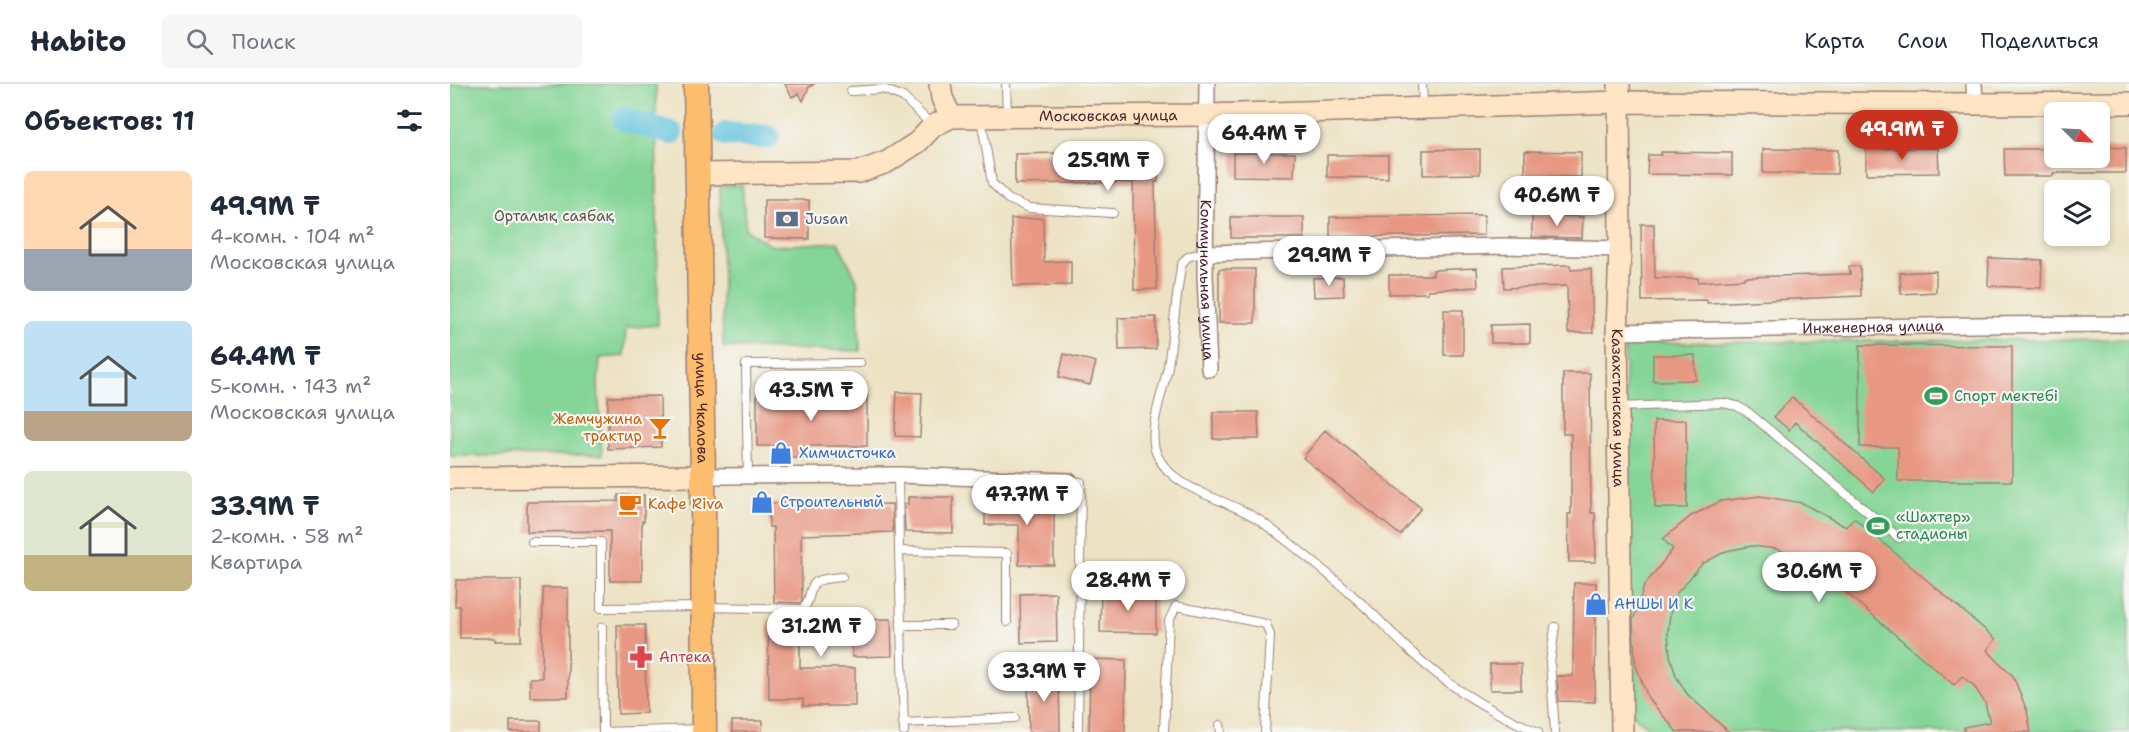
<!DOCTYPE html>
<html lang="ru">
<head>
<meta charset="utf-8">
<style>
	:root { --surface:#fff; --page:#f6f6f7; --text:#1f2937; --muted:#747a83; --line:#e0e1e3; --accent:#c8321e }
	body { margin:0; font-family:"Shantell Sans",sans-serif; background:var(--page); color:var(--text); height:100vh; display:flex; flex-direction:column; font-size:22px; white-space:nowrap }
	* { box-sizing:border-box; margin:0 }
	p { font-size:20px; color:var(--muted) }
	.icon { flex:none; width:33px; height:33px; fill:none; stroke:currentColor; stroke-width:2; stroke-linecap:round; stroke-linejoin:round }
	.map { position:relative; flex:1; overflow:hidden }
	.details { display:flex; flex-direction:column; background:var(--surface); width:450px }
	.details>* { flex:none }
	.needle { width:39px; rotate:114deg }
	.fabs { position:absolute; left:1594px; top:18px; display:grid; gap:12px }
	.fabs a { display:grid; place-items:center; width:66px; height:66px; border-radius:9px; background:var(--surface); box-shadow:0 3px 9px #0003; font-size:30px }
	.price { position:absolute; translate:-50% -51px; padding:0 14px; border-radius:21px; background:#fff; color:#222; font-size:20px; line-height:39px; filter:drop-shadow(0 2px 3px #0008) }
	.price::after { content:''; position:absolute; left:50%; top:36px; width:18px; height:14px; margin-left:-9px; background:inherit; clip-path:polygon(0 0,100% 0,50% 100%) }
	.price.current { background:var(--accent); color:#fff }
	ul { padding:0; list-style:none }
	li { display:flex; align-items:center; gap:18px; height:150px; padding:0 24px }
	li span { display:grid; place-items:center; flex:none; width:168px; height:120px; border-radius:9px; color:#555 }
	li>.icon { margin-inline-start:auto }
	span .icon { width:72px; height:72px; fill:#fffc; stroke-width:1 }
	li b { font-size:26px }
	h2 { display:flex; justify-content:space-between; align-items:center; height:72px; padding:0 24px; font-size:26px }
	header { display:flex; align-items:center; gap:36px; box-sizing:border-box; height:84px; padding:0 30px; background:var(--surface); border-bottom:2px solid var(--line) }
	header strong { font-size:28px }
	nav { display:flex; gap:33px; margin-inline-start:auto; font-size:21px }
	.search { width:420px; height:54px; background:var(--page); display:flex; align-items:center; gap:15px; box-sizing:border-box; padding:0 21px; border-radius:9px; color:var(--muted); font-size:22px }
	main { display:flex; flex:1; min-height:0 }
	.map>svg:first-child { display:block }
	.green { fill:#84d596; stroke:#677a60; stroke-width:1.5 }
	.lines { fill:none; stroke-linecap:round; stroke-linejoin:round }
	.river { stroke:#5fc2dd; stroke-width:24 }
	.building { fill:#e89783 }
	.lane-casing { stroke:#9c8077; stroke-width:10 }
	.street-casing { stroke:#9c8077; stroke-width:18 }
	.secondary-casing { stroke:#9c8077; stroke-width:24 }
	.primary-casing { stroke:#9c8077; stroke-width:27 }
	.lane { stroke:#fff; stroke-width:8 }
	.street { stroke:#fff; stroke-width:15 }
	.secondary { stroke:#fee5c5; stroke-width:21 }
	.primary { stroke:#fcbd6e; stroke-width:24 }
	.labels { text-anchor:middle; stroke-width:4.5; stroke-linejoin:round; paint-order:stroke }
	.street-label { font-size:15px; fill:#4a1f2b; stroke:#f6f6f2 }
	.park-label { font-size:15px; fill:#5b564b; stroke:#f6f6f2 }
	.service-label { font-size:15px; fill:#4e5e75; stroke:#f6f6f2; text-anchor:start }
	.leisure-label { font-size:15px; fill:#27864d; stroke:#f6f6f2; text-anchor:start }
	.food-label { font-size:15px; fill:#c56008; stroke:#f6f6f2; text-anchor:end }
	.shop-label { font-size:15px; fill:#366cbe; stroke:#f6f6f2; text-anchor:start }
	.health-label { font-size:15px; fill:#be3a42; stroke:#f6f6f2; text-anchor:start }
</style>
</head>
<body>
<header>
<strong>Habito</strong>
<div class="search"><svg class="icon" aria-label="search" viewBox="0 0 24 24"><circle cx="10" cy="10" r="6"/><path d="M15 15l6 6"/></svg>Поиск</div>
<nav><a>Карта</a><a>Слои</a><a>Поделиться</a></nav>
</header>
<main>
<section class="details">
<h2>Объектов: 11<svg class="icon" aria-label="filters" viewBox="0 0 24 24"><path d="M4 7h16M4 17h16"/><circle cx="9" cy="7" r="2"/><circle cx="15" cy="17" r="2"/></svg></h2>
<ul>
<li><span style="background:linear-gradient(#ffd9b3 65%,#9aa5b1 0)"><svg class="icon" aria-label="home" viewBox="0 0 24 24"><path d="M3 11l9-7 9 7M6 9v11h12V9"/></svg></span><div><b>49.9M ₸</b><p>4-комн. · 104 m²</p><p>Московская улица</p></div></li>
<li><span style="background:linear-gradient(#bfe0f5 75%,#b9a48a 0)"><svg class="icon" aria-label="home" viewBox="0 0 24 24"><path d="M3 11l9-7 9 7M6 9v11h12V9"/></svg></span><div><b>64.4M ₸</b><p>5-комн. · 143 m²</p><p>Московская улица</p></div></li>
<li><span style="background:linear-gradient(#dfe7d0 70%,#c2b280 0)"><svg class="icon" aria-label="home" viewBox="0 0 24 24"><path d="M3 11l9-7 9 7M6 9v11h12V9"/></svg></span><div><b>33.9M ₸</b><p>2-комн. · 58 m²</p><p>Квартира</p></div></li>
</ul>
</section>
<div class="map">
<svg width="1679" height="648" viewBox="0 0 1679 648">
	<rect width="100%" height="100%" fill="#f6f6f2"/>
	<filter id="ink" filterUnits="userSpaceOnUse"><feTurbulence type="fractalNoise" baseFrequency=".0167" numOctaves="2"/><feDisplacementMap in="SourceGraphic" scale="12" xChannelSelector="R" yChannelSelector="G"/><feConvolveMatrix kernelMatrix="1 2 1 2 8 2 1 2 1" color-interpolation-filters="sRGB"/></filter>
	<filter id="wash" filterUnits="userSpaceOnUse"><feTurbulence type="fractalNoise" baseFrequency=".008" numOctaves="4" result="noise"/><feDisplacementMap in="SourceGraphic" scale="24" xChannelSelector="R" yChannelSelector="G"/><feGaussianBlur stdDeviation="1.35" result="paint"/><feColorMatrix in="noise" values="0 0 0 0 0 0 0 0 0 0 0 0 0 0 0 0 0 1.4 0 .05"/><feComposite in="paint" operator="in"/></filter>
	<g filter="url(#wash)">
		<rect width="100%" height="100%" fill="#ede2c3"/>
		<path class="green" d="M0,0H206L208,241L176,244L174,272L150,274L148,301L152,371L0,372Z
			M292,101L296,146L322,162L388,158L407,196L410,267L273,263L270,102Z
			M1679,255V648H1203L1178,626L1175,259Z"/>
		<g class="lines">
			<path class="river" d="M174,35L221,49
				M276,50L318,53"/>
		</g>
		<g id="blocks">
			<path class="building" d="M335,0H364L359,3L353,17L349,9L342,13Z
				M1650,63L1676,64V89H1603V92H1555L1554,65H1603V74H1650Z
				M1488,64L1489,89L1416,90V65Z
				M1030,65V90L973,91V66Z
				M1313,65L1388,66L1387,90L1313,89Z
				M708,67V98H705L707,205L684,206L683,98L565,100V70Z
				M1075,67L1131,68V93L1075,92Z
				M1211,68L1282,69V91L1197,90L1198,71H1211Z
				M783,69H845L844,93L783,92Z
				M877,71H938V94L877,93Z
				M314,116H359V155L314,154Z
				M1034,131V151L880,153V133Z
				M1082,131L1133,133L1132,154L1082,153Z
				M781,133H854V154H781Z
				M593,134L594,178L621,177V201L563,202L561,135Z
				M1191,140H1204L1205,194H1248V198L1294,195V193L1400,190L1399,182H1410L1411,212L1257,219V216L1192,217Z
				M1539,174L1592,176L1591,204L1538,202Z
				M1120,181L1121,186L1141,185L1143,249H1118L1117,202L1054,204L1053,183Z
				M1027,184L1028,203L978,206V209L939,210V191H983V186Z
				M769,185H805V239H769Z
				M1486,187V208L1451,210L1450,189Z
				M893,193L894,212L864,213L863,194Z
				M994,226H1013V271H994Z
				M706,233V265L669,266L668,234Z
				M1080,240V259H1041V241Z
				M1410,261L1562,262V397H1448V363H1410Z
				M614,270L646,278L640,301L609,293Z
				M1203,271H1245L1246,296L1203,297Z
				M1113,289H1140L1141,429H1145L1146,478H1119L1118,430H1121V350H1113Z
				M447,308L472,309L470,353L445,352Z
				M307,311H417V362H350V374H333V362H307Z
				M210,312L211,363L158,365V313Z
				M1342,313L1435,395L1424,408L1345,338L1339,346L1324,333Z
				M763,328H808L809,355H763Z
				M1236,336L1237,424H1205L1204,337Z
				M875,346L971,424L950,451L853,374Z
				M168,411H194V437H192V497H160V447L77,448V418L168,417Z
				M1310,412L1352,419L1396,443L1404,434L1546,555L1537,566L1563,592L1577,627L1581,648H1514V643L1540,638L1535,619L1524,602L1512,592L1504,601L1372,488L1353,475L1327,465L1302,462L1276,467L1252,480L1226,510L1220,530L1218,548L1220,571L1226,592L1237,610L1279,648H1227L1198,614L1185,579L1183,537L1194,502L1223,465L1213,455L1241,432L1271,417Z
				M458,413H503V449L455,448L454,420H458Z
				M535,415H604V481H569V441H535Z
				M319,419H350V422L442,420L443,448L351,451L352,516L350,519L324,518L323,443H319Z
				M6,496H71V557H45V554H10V522H5Z
				M1124,499H1146L1145,618L1109,617L1107,592H1123Z
				M93,504H118V613H80V594H92Z
				M651,507H706V549L650,548Z
				M606,509L607,558L571,559L570,510Z
				M324,530L352,531V537L441,535L442,572L402,573V559L350,560V584H405V622H353V615H319L318,537H324Z
				M167,541H195L196,629L168,630Z
				M640,575L676,576L675,648H639Z
				M1040,580H1071V606H1040Z
				M609,589L610,648H579L578,590Z
				M60,637H91V648H60Z
				M282,637H313L312,648H282Z"/>
		</g>
	</g>
	<g filter="url(#ink)">
		<use href="#blocks" fill-opacity="0" stroke="#9c8077" stroke-width="1.5"/>
		<g class="lines">
			<g class="lane-casing">
				<path id="lane" d="M556,0L557,31
					M972,0L973,22
					M401,7L433,5L453,13L483,42
					M531,34L542,99L558,115L579,124L663,129
					M756,169C744,171 735,170 731,183C726,216 723,249 718,282C714,307 696,347 707,371C726,410 780,414 812,438C846,463 879,490 910,518C927,533 942,550 959,566C996,601 1040,628 1088,648
					M1169,323L1273,319L1287,322L1299,329L1449,454
					M448,391L449,467L557,469V538
					M298,392L296,280L410,279
					M619,397L631,398L628,648
					M82,458H151V524L253,523L353,525C361,518 358,504 366,498C373,494 384,494 392,493
					M449,467L454,648
					M629,496H706
					M451,541H501
					M152,543L153,647
					M453,639L565,634
					M770,641L771,648
					M153,648L252,645
					M714,648L719,537L726,522L816,540L820,551L815,648
					M1105,648L1100,579L1105,543"/>
			</g>
			<g class="street-casing">
				<g id="street">
					<path id="s1" d="M757,0L755,191L759,285"/>
					<path d="M1524,0L1525,20"/>
					<path d="M756,169L1053,162L1170,165"/>
					<path id="s2" d="M1167,248L1526,241L1679,240"/>
					<path d="M253,392L448,391L619,397"/>
				</g>
			</g>
			<g class="secondary-casing">
				<g id="secondary">
					<path d="M490,0L492,14L501,33"/>
					<path id="s3" d="M1169,0L1170,165L1167,248L1172,648"/>
					<path id="s4" d="M247,90L409,88L437,78L468,58L483,42L501,33L757,31L1169,18L1525,20L1679,19"/>
					<path d="M0,394L253,392"/>
				</g>
			</g>
			<g class="primary-casing">
				<g id="primary">
					<path id="s5" d="M246,0L253,392L254,648"/>
				</g>
			</g>
			<use href="#lane" class="lane"/>
			<use href="#street" class="street"/>
			<use href="#secondary" class="secondary"/>
			<use href="#primary" class="primary"/>
		</g>
	</g>
	<defs>
		<g id="bank-bare" transform="scale(1.8)"><path d="M-6-4H6V4H-6ZM0-2.3a2.3 2.3 0 1 0 0 4.6a2.3 2.3 0 1 0 0-4.6Z" fill="#5c6f8a" stroke="#f6f6f2" stroke-width="2.5" paint-order="stroke"/></g>
		<g id="stadium-bare" transform="scale(1.8)"><path d="M0-5a6.5 5 0 1 0 0 10a6.5 5 0 1 0 0-10ZM-3.5-1.8h7v3.6h-7Z" fill="#2e9e5b" stroke="#f6f6f2" stroke-width="2.5" paint-order="stroke"/></g>
		<g id="bar-bare" transform="scale(1.8)"><path d="M-6-5H6L.8 .8V4.5H3.5V6h-7V4.5H-.8V.8Z" fill="#e8710a" stroke="#f6f6f2" stroke-width="2.5" paint-order="stroke"/></g>
		<g id="shop-bare" transform="scale(1.8)"><path d="M-5-2.5h2.3a2.7 3.5 0 0 1 5.4 0H5L5.5 6h-11ZM-1.5-2.5h3a1.5 2.3 0 0 0-3 0Z" fill="#3f7fe0" stroke="#f6f6f2" stroke-width="2.5" paint-order="stroke"/></g>
		<g id="cafe-bare" transform="scale(1.8)"><path d="M-5.5-4.5H6V0H3Q3 3.5 0 3.5H-2.5Q-5.5 3.5-5.5 0ZM3-3.2v2h1.7v-2ZM-6 4.5H4V6H-6Z" fill="#e8710a" stroke="#f6f6f2" stroke-width="2.5" paint-order="stroke"/></g>
		<g id="pharmacy-bare" transform="scale(1.8)"><path d="M-2-6h4v4h4v4h-4v4h-4v-4h-4v-4h4Z" fill="#e0444e" stroke="#f6f6f2" stroke-width="2.5" paint-order="stroke"/></g>
	</defs>
	<g fill-rule="evenodd">
		<use href="#bank-bare" x="337" y="135"/>
		<use href="#stadium-bare" x="1486" y="312"/>
		<use href="#bar-bare" x="210" y="344"/>
		<use href="#shop-bare" x="331" y="369"/>
		<use href="#shop-bare" x="312" y="418"/>
		<use href="#cafe-bare" x="180" y="420"/>
		<use href="#stadium-bare" x="1428" y="442"/>
		<use href="#shop-bare" x="1146" y="520"/>
		<use href="#pharmacy-bare" x="191" y="573"/>
	</g>
	<g class="labels">
		<g class="street-label">
			<text dy="5" stroke="none"><textPath href="#s4" startOffset="428">Московская улица</textPath></text>
			<text dy="5" stroke="none"><textPath href="#s1" startOffset="196">Коммунальная улица</textPath></text>
			<text dy="5" stroke="none"><textPath href="#s2" startOffset="256">Инженерная улица</textPath></text>
			<text dy="5" stroke="none"><textPath href="#s5" startOffset="324">улица Чкалова</textPath></text>
			<text dy="5" stroke="none"><textPath href="#s3" startOffset="324">Казахстанская улица</textPath></text>
		</g>
		<g class="park-label">
			<text x="104" y="137">Орталық саябақ</text>
		</g>
		<g class="service-label">
			<text x="355" y="140">Jusan</text>
		</g>
		<g class="leisure-label">
			<text x="1504" y="317">Спорт мектебі</text>
			<text x="1446" y="438">«Шахтер»<tspan x="1446" dy="17">стадионы</tspan></text>
		</g>
		<g class="food-label">
			<text x="192" y="340">Жемчужина<tspan x="192" dy="17">трактир</tspan></text>
			<text x="198" y="425" text-anchor="start">Кафе Riva</text>
		</g>
		<g class="shop-label">
			<text x="349" y="374">Химчисточка</text>
			<text x="330" y="423">Строительный</text>
			<text x="1164" y="525">АНШЫ И К</text>
		</g>
		<g class="health-label">
			<text x="209" y="578">Аптека</text>
		</g>
	</g>
</svg>
<div class="fabs">
<a><svg class="needle" viewBox="-14 -14 28 28"><path d="M0-13l5 13h-10z" fill="#e53935"/><path d="M0 13l5-13h-10z" fill="#747a83"/></svg></a>
<a><svg class="icon" aria-label="layers" viewBox="0 0 24 24"><path d="M12 4l9 5-9 5-9-5zM3 14l9 5 9-5"/></svg></a>
</div>
<b class="price current" style="left:1452px;top:77px">49.9M ₸</b>
<b class="price" style="left:814px;top:81px">64.4M ₸</b>
<b class="price" style="left:658px;top:108px">25.9M ₸</b>
<b class="price" style="left:1107px;top:143px">40.6M ₸</b>
<b class="price" style="left:879px;top:203px">29.9M ₸</b>
<b class="price" style="left:361px;top:338px">43.5M ₸</b>
<b class="price" style="left:577px;top:442px">47.7M ₸</b>
<b class="price" style="left:1369px;top:519px">30.6M ₸</b>
<b class="price" style="left:678px;top:528px">28.4M ₸</b>
<b class="price" style="left:371px;top:574px">31.2M ₸</b>
<b class="price" style="left:594px;top:619px">33.9M ₸</b>
</div>
</main>
</body>
</html>
